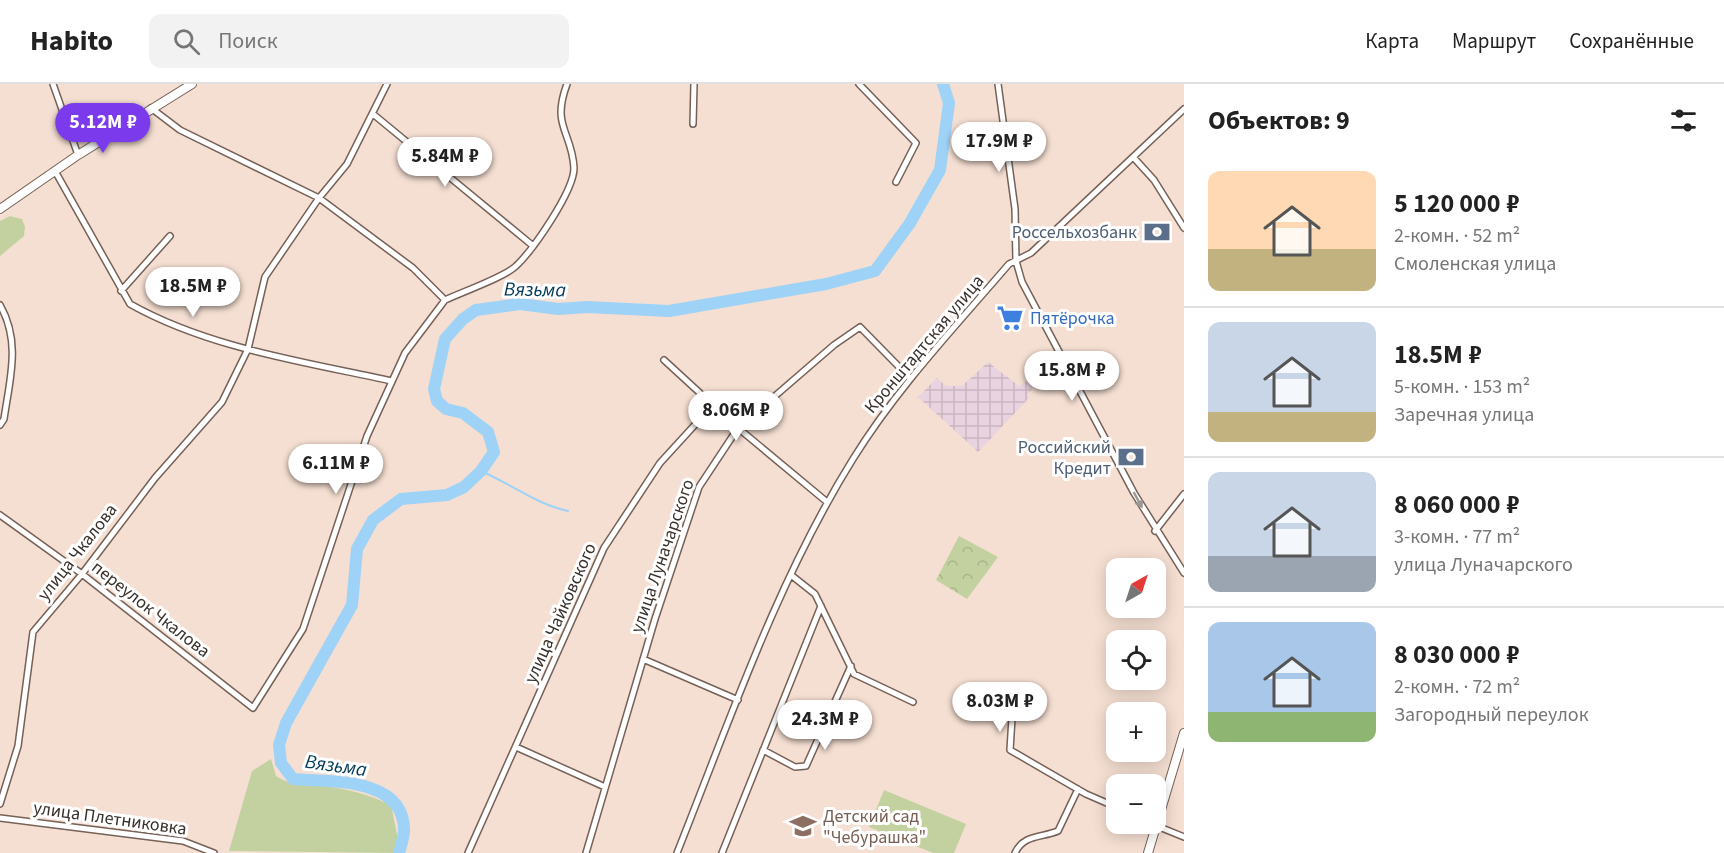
<!DOCTYPE html>
<html lang="ru">
<head>
<meta charset="utf-8">
<style>
	:root { --surface:#fff; --page:#f2f2f2; --text:#222; --muted:#767676; --line:#e0e0e0; --accent:#7c3aed }
	body { margin:0; font-family:"Source Sans 3",sans-serif; background:var(--page); color:var(--text); height:100vh; display:flex; flex-direction:column; font-size:22px; white-space:nowrap }
	* { box-sizing:border-box; margin:0 }
	p { font-size:20px; color:var(--muted) }
	.icon { flex:none; width:33px; height:33px; fill:none; stroke:currentColor; stroke-width:2; stroke-linecap:round; stroke-linejoin:round }
	.map { position:relative; flex:1; overflow:hidden }
	.panel { display:flex; flex-direction:column; background:var(--surface); width:540px }
	.panel>* { flex:none }
	.needle { width:39px; rotate:39deg }
	.controls { position:absolute; left:1106px; top:474px; display:grid; gap:12px }
	.controls a { display:grid; place-items:center; width:60px; height:60px; border-radius:12px; background:var(--surface); box-shadow:0 3px 15px #0003; font-size:30px }
	.price { position:absolute; translate:-50% -51px; padding:0 14px; border-radius:21px; background:#fff; color:#222; font-size:20px; line-height:39px; filter:drop-shadow(0 2px 3px #0008) }
	.price::after { content:''; position:absolute; left:50%; top:36px; width:18px; height:14px; margin-left:-9px; background:inherit; clip-path:polygon(0 0,100% 0,50% 100%) }
	.price.current { background:var(--accent); color:#fff }
	ul { padding:0; list-style:none }
	li { display:flex; align-items:center; gap:18px; height:150px; padding:0 24px }
	li+li { border-top:2px solid var(--line) }
	li span { display:grid; place-items:center; flex:none; width:168px; height:120px; border-radius:12px; color:#555 }
	li>.icon { margin-inline-start:auto }
	span .icon { width:72px; height:72px; fill:#fffc; stroke-width:1 }
	li b { font-size:26px }
	h2 { display:flex; justify-content:space-between; align-items:center; height:72px; padding:0 24px; font-size:26px }
	header { display:flex; align-items:center; gap:36px; box-sizing:border-box; height:84px; padding:0 30px; background:var(--surface); border-bottom:2px solid var(--line) }
	header strong { font-size:28px }
	nav { display:flex; gap:33px; margin-inline-start:auto; font-size:21px }
	.search { width:420px; height:54px; background:var(--page); display:flex; align-items:center; gap:15px; box-sizing:border-box; padding:0 21px; border-radius:12px; color:var(--muted); font-size:22px }
	main { display:flex; flex:1; min-height:0 }
	.map>svg:first-child { display:block }
	.industrial { fill:url(#industrial-grid) }
	.green { fill:#c3d1a0 }
	.park { fill:url(#park-crowns) }
	.lines { fill:none; stroke-linecap:round; stroke-linejoin:round }
	.stream { stroke:#9ed2f7; stroke-width:2 }
	.river { stroke:#9ed2f7; stroke-width:12 }
	.street-casing { stroke:#756157; stroke-width:8 }
	.secondary-casing { stroke:#756157; stroke-width:10 }
	.primary-casing { stroke:#756157; stroke-width:10 }
	.street { stroke:#fff; stroke-width:5 }
	.secondary { stroke:#fff; stroke-width:8 }
	.primary { stroke:#fff; stroke-width:8 }
	.oneway { fill:#9c9895 }
	.labels { text-anchor:middle; stroke-width:6; stroke-linejoin:round; paint-order:stroke }
	.service-label { font-size:18px; fill:#4e5e75; stroke:#fff; text-anchor:end }
	.shop-label { font-size:18px; fill:#366cbe; stroke:#fff; text-anchor:start }
	.street-label { font-size:18px; fill:#38302b; stroke:#fff }
	.education-label { font-size:18px; fill:#785e54; stroke:#fff; text-anchor:start }
	.water-label { font-size:20px; font-style:italic; fill:#023957; stroke:#fff }
</style>
</head>
<body>
<header>
<strong>Habito</strong>
<div class="search"><svg class="icon" aria-label="search" viewBox="0 0 24 24"><circle cx="10" cy="10" r="6"/><path d="M15 15l6 6"/></svg>Поиск</div>
<nav><a>Карта</a><a>Маршрут</a><a>Сохранённые</a></nav>
</header>
<main>
<div class="map">
<svg width="1184" height="769" viewBox="0 0 1184 769">
	<defs>
		<pattern id="industrial-grid" width="8" height="8" patternUnits="userSpaceOnUse" patternTransform="scale(1.5)"><rect width="8" height="8" fill="#e9d3e0"/><path d="M0 4h8M4 0v8" fill="none" stroke="#c9b5c0"/></pattern>
		<pattern id="park-crowns" width="20" height="18" patternUnits="userSpaceOnUse" patternTransform="scale(1.5)"><rect width="20" height="18" fill="#c3d1a0"/><path d="M2 6a3 3 0 1 1 6 0M12 15a3 3 0 1 1 6 0" fill="none" stroke="#a8b48a"/></pattern>
	</defs>
	<rect width="100%" height="100%" fill="#f5dfd2"/>
	<path class="industrial" d="M988,278L1019,302L1026,297L1033,304L1027,311L1030,313L978,368L918,313L937,294L946,302H962Z"/>
	<path class="green" d="M10,132L22,135L25,143L24,152L0,172V137Z
		M271,675L276,692C294,703 301,700 322,702C345,704 370,711 391,721L398,755L396,769L229,767L252,687Z
		M884,706L966,740L954,769H933L869,743Z"/>
	<path class="park" d="M959,452L998,473L967,515L936,496Z"/>
	<g class="lines">
		<path class="stream" d="M481,387C511,400 538,421 568,427"/>
		<path class="river" d="M399,769C401,762 404,753 404,746C404,693 330,698 293,695L281,679L279,661L286,639L352,521L357,465L373,436L401,415L447,411L464,403L481,387L494,368L488,348L463,329L446,325L437,317L434,305L445,255L463,235L476,226L520,220L558,225L587,223L669,227L826,200L875,187L910,139L940,86L949,19L943,0"/>
		<g class="street-casing">
			<path id="street" d="M53,0L78,71
				M859,0L916,59L896,98
				M998,0L1015,125L1016,177L1022,198L1134,409L1184,489
				M151,24L180,46L319,114L413,184L445,216C462,208 505,193 516,182C533,166 574,107 574,84C572,47 551,43 567,0
				M373,30L532,161
				M693,40L694,0
				M1134,74L1154,96L1184,144
				M55,87L130,220C208,264 305,278 392,297
				M121,207L170,152
				M0,221C21,258 10,294 4,335L0,341
				M664,276L738,344L827,418
				M0,431L82,490L253,624L303,545L367,352L405,269L445,216
				M1155,447L1184,410
				M791,491L815,510L854,590L913,618
				M643,575L738,616
				M1012,634L1010,666L1086,710L1116,723
				M516,663L605,703
				M763,666L795,683L806,682L851,582
				M0,720L18,662L33,548L82,490L155,394L222,318L248,265L265,193L319,114L347,80L387,0
				M0,734L183,757L214,769
				M1152,740L1184,753
				M468,769L604,464L660,379L713,321
				M586,769L655,535L699,403L738,344L834,261L860,243L910,294
				M677,769C730,636 777,497 853,375C897,304 955,243 1009,180L1031,169L1184,25
				M722,769L821,522
				M1015,769C1024,750 1041,754 1058,747L1078,705"/>
		</g>
		<g class="secondary-casing">
			<path id="secondary" d="M0,125L78,71L192,0"/>
		</g>
		<g class="primary-casing">
			<path id="primary" d="M1148,769L1184,649"/>
		</g>
		<use href="#street" class="street"/>
		<use href="#secondary" class="secondary"/>
		<use href="#primary" class="primary"/>
	</g>
	<defs><path id="oneway-solid" d="M-6-.8H1V-3.2L6.5 0L1 3.2V.8H-6Z" transform="scale(1.5)"/></defs>
	<use class="oneway" href="#oneway-solid" transform="translate(1138 416) rotate(61)"/>
	<defs>
		<g id="bank-bare" transform="scale(2.07)"><path d="M-6-4H6V4H-6ZM0-2.3a2.3 2.3 0 1 0 0 4.6a2.3 2.3 0 1 0 0-4.6Z" fill="#5c6f8a" stroke="#fff" stroke-width="2.5" paint-order="stroke"/></g>
		<g id="supermarket-bare" transform="scale(2.07)"><path d="M-6-5.5h2.5l.6 2H6L4.5 2H-2.5L-4.4-4H-6ZM-1.5 3.2a1.3 1.3 0 1 0 .1 0ZM3 3.2a1.3 1.3 0 1 0 .1 0Z" fill="#3f7fe0" stroke="#fff" stroke-width="2.5" paint-order="stroke"/></g>
		<g id="school-bare" transform="scale(2.07)"><path d="M0-5L7-2L0 1L-7-2ZM-4 1L0 2.5L4 1V4Q0 6-4 4Z" fill="#8d6e63" stroke="#fff" stroke-width="2.5" paint-order="stroke"/></g>
	</defs>
	<g fill-rule="evenodd">
		<use href="#bank-bare" x="1157" y="148"/>
		<use href="#supermarket-bare" x="1010" y="234"/>
		<use href="#bank-bare" x="1131" y="373"/>
		<use href="#school-bare" x="803" y="742"/>
	</g>
	<g class="labels">
		<g class="service-label">
			<text x="1137" y="154">Россельхозбанк</text>
			<text x="1111" y="369">Российский<tspan x="1111" dy="21">Кредит</tspan></text>
		</g>
		<g class="shop-label">
			<text x="1030" y="240">Пятёрочка</text>
		</g>
		<g class="street-label">
			<text transform="translate(924 260) rotate(-50)" y="6">Кронштадтская улица</text>
			<text transform="translate(77 468) rotate(-52)" y="6">улица Чкалова</text>
			<text transform="translate(662 472) rotate(-71)" y="6">улица Луначарского</text>
			<text transform="translate(151 525) rotate(38)" y="6">переулок Чкалова</text>
			<text transform="translate(560 529) rotate(-66)" y="6">улица Чайковского</text>
			<text transform="translate(110 734) rotate(8)" y="6">улица Плетниковка</text>
		</g>
		<g class="education-label">
			<text x="823" y="738">Детский сад<tspan x="823" dy="21">"Чебурашка"</tspan></text>
		</g>
		<g class="water-label">
			<text transform="translate(535 205) rotate(1)" y="7">Вязьма</text>
			<text transform="translate(336 681) rotate(8)" y="7">Вязьма</text>
		</g>
	</g>
</svg>
<div class="controls">
<a><svg class="needle" viewBox="-14 -14 28 28"><path d="M0-13l5 13h-10z" fill="#e53935"/><path d="M0 13l5-13h-10z" fill="#767676"/></svg></a>
<a><svg class="icon" aria-label="locate" viewBox="0 0 24 24"><circle cx="12" cy="12" r="6"/><path d="M12 2v4M12 18v4M2 12h4M18 12h4"/></svg></a>
<a>+</a>
<a>−</a>
</div>
<b class="price current" style="left:103px;top:70px">5.12M ₽</b>
<b class="price" style="left:999px;top:89px">17.9M ₽</b>
<b class="price" style="left:445px;top:104px">5.84M ₽</b>
<b class="price" style="left:193px;top:234px">18.5M ₽</b>
<b class="price" style="left:1072px;top:318px">15.8M ₽</b>
<b class="price" style="left:736px;top:358px">8.06M ₽</b>
<b class="price" style="left:336px;top:411px">6.11M ₽</b>
<b class="price" style="left:1000px;top:649px">8.03M ₽</b>
<b class="price" style="left:825px;top:667px">24.3M ₽</b>
</div>
<section class="panel">
<h2>Объектов: 9<svg class="icon" aria-label="filters" viewBox="0 0 24 24"><path d="M4 7h16M4 17h16"/><circle cx="9" cy="7" r="2"/><circle cx="15" cy="17" r="2"/></svg></h2>
<ul>
<li><span style="background:linear-gradient(#ffd9b3 65%,#c2b280 0)"><svg class="icon" aria-label="home" viewBox="0 0 24 24"><path d="M3 11l9-7 9 7M6 9v11h12V9"/></svg></span><div><b>5 120 000 ₽</b><p>2-комн. · 52 m²</p><p>Смоленская улица</p></div></li>
<li><span style="background:linear-gradient(#c9d6e8 75%,#c2b280 0)"><svg class="icon" aria-label="home" viewBox="0 0 24 24"><path d="M3 11l9-7 9 7M6 9v11h12V9"/></svg></span><div><b>18.5M ₽</b><p>5-комн. · 153 m²</p><p>Заречная улица</p></div></li>
<li><span style="background:linear-gradient(#c9d6e8 70%,#9aa5b1 0)"><svg class="icon" aria-label="home" viewBox="0 0 24 24"><path d="M3 11l9-7 9 7M6 9v11h12V9"/></svg></span><div><b>8 060 000 ₽</b><p>3-комн. · 77 m²</p><p>улица Луначарского</p></div></li>
<li><span style="background:linear-gradient(#a9c7e8 75%,#8fb573 0)"><svg class="icon" aria-label="home" viewBox="0 0 24 24"><path d="M3 11l9-7 9 7M6 9v11h12V9"/></svg></span><div><b>8 030 000 ₽</b><p>2-комн. · 72 m²</p><p>Загородный переулок</p></div></li>
</ul>
</section>
</main>
</body>
</html>
